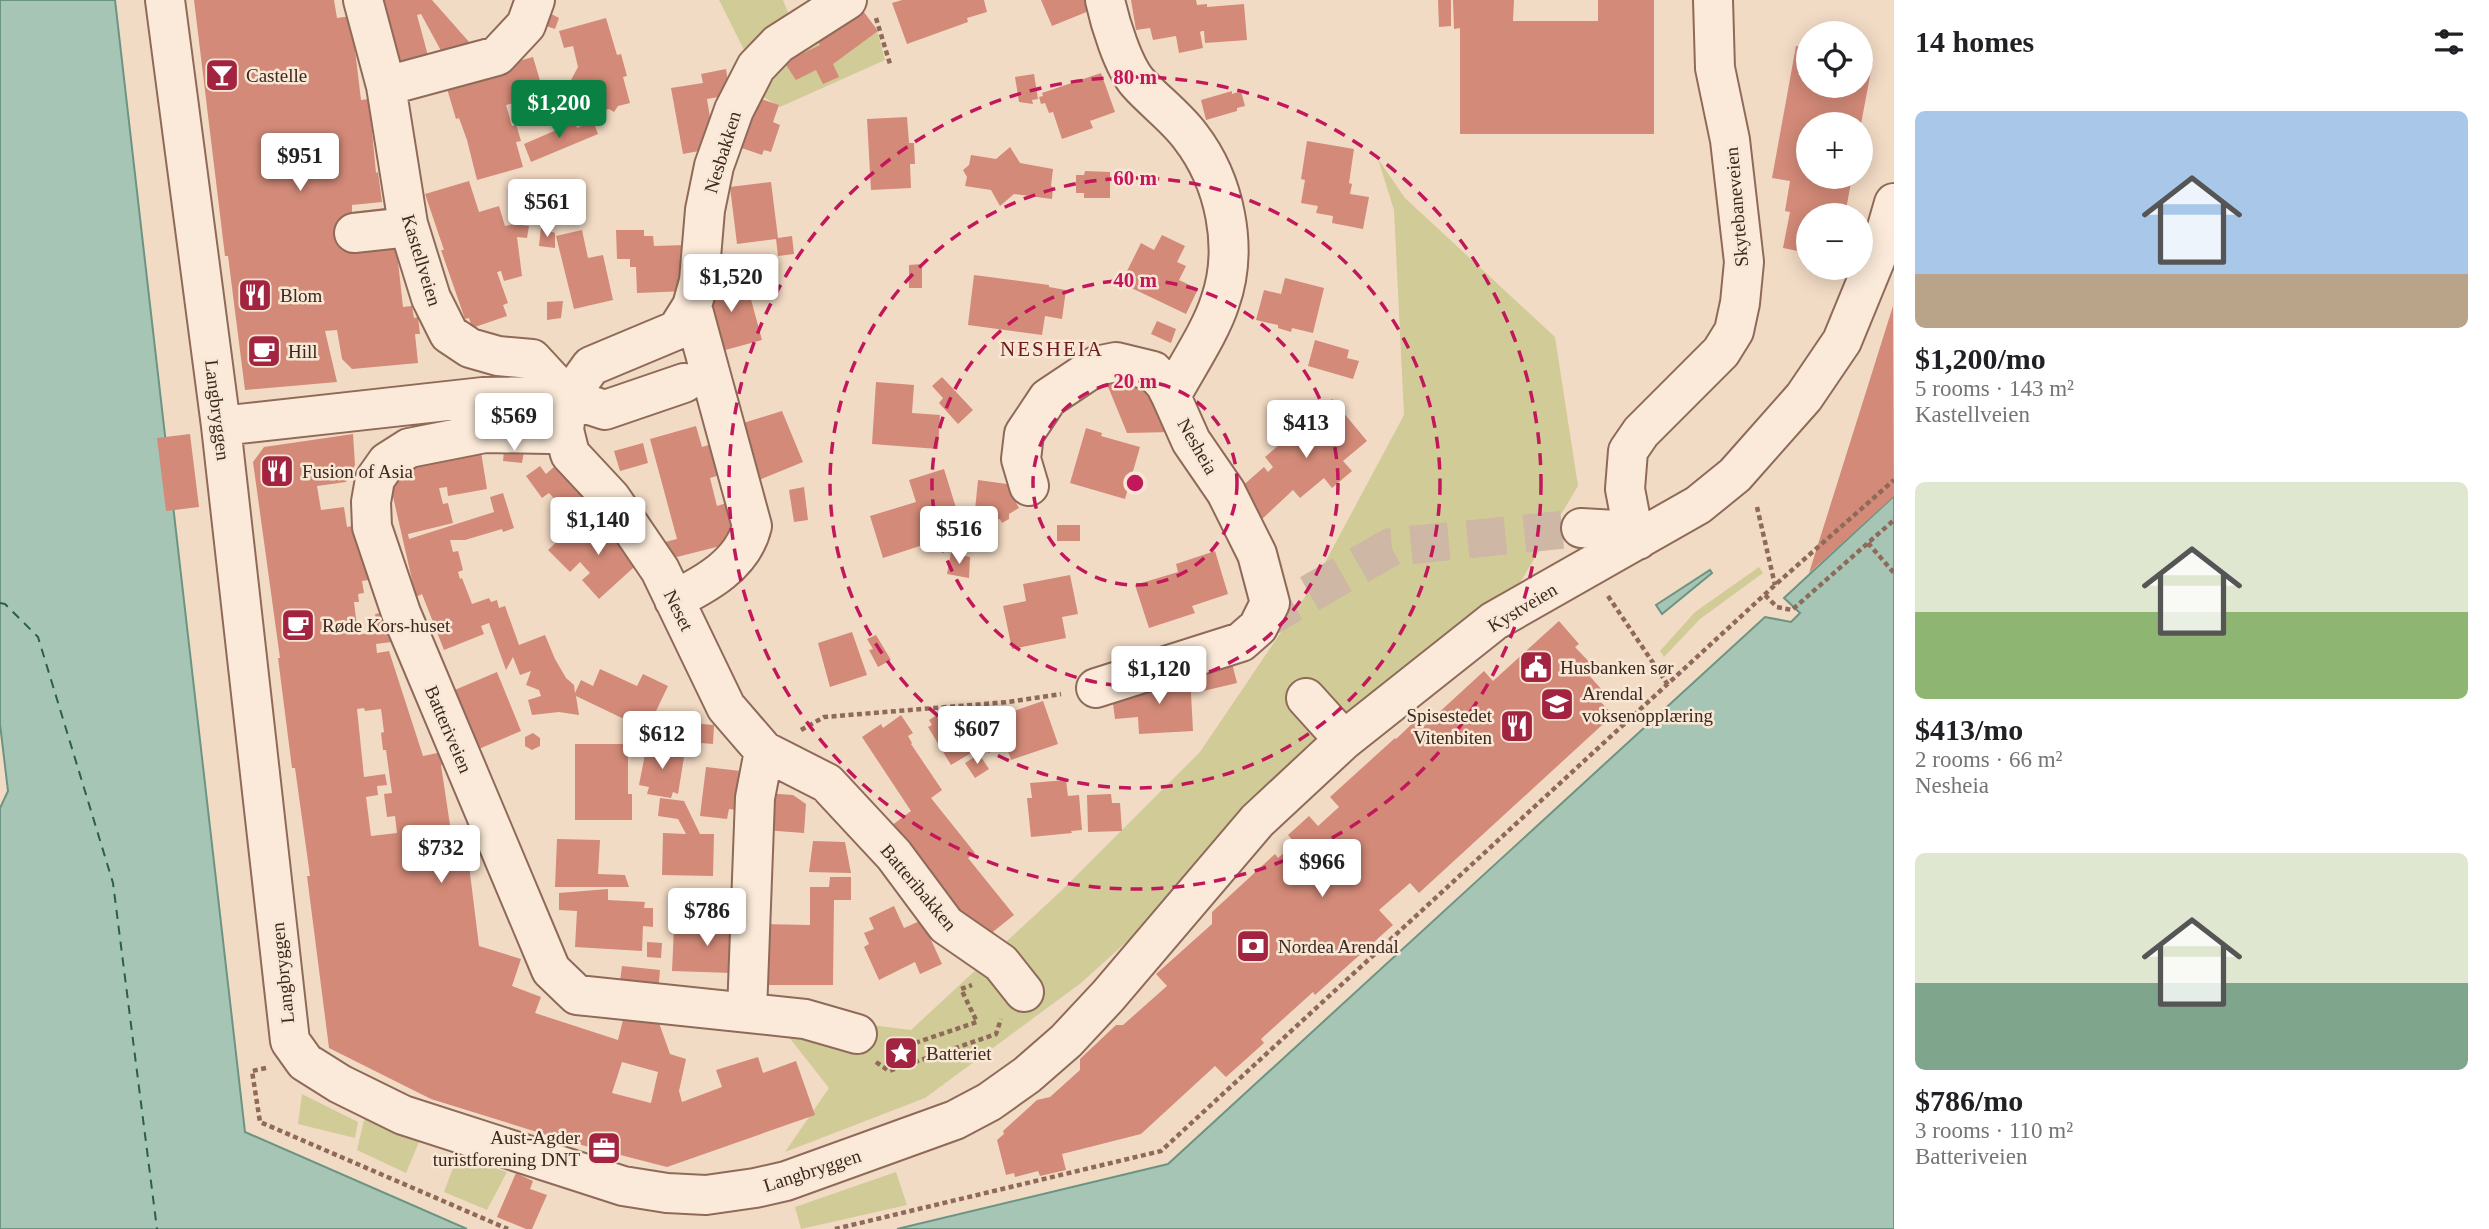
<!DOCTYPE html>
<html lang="en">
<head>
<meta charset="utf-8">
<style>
	:root { --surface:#fff; --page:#f6f6f6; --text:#202124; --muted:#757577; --accent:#0b8043 }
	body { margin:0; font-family:"Times New Roman",serif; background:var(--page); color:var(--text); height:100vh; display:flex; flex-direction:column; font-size:26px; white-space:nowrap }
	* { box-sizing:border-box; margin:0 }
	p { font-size:23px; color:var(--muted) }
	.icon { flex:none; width:38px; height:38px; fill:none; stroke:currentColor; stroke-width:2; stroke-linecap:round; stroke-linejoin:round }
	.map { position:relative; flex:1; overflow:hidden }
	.panel { display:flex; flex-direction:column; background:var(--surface); width:595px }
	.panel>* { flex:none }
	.buttons { position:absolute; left:1796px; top:21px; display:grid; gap:14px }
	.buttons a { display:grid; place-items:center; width:77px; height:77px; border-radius:50%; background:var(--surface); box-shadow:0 4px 18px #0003; font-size:35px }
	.price { position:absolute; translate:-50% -60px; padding:0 16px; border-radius:7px; background:#fff; color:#222; font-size:23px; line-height:46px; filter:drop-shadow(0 2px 4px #0008) }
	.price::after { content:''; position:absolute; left:50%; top:42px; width:21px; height:16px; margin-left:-10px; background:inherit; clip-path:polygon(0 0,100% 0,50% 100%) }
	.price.on { background:var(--accent); color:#fff }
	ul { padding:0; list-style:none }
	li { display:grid; align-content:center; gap:14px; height:371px; padding:0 21px }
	li span { display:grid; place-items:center; height:217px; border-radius:10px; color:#555 }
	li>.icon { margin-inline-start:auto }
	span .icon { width:126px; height:126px; fill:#fffc; stroke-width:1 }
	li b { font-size:30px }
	h2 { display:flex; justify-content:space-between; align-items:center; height:84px; padding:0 21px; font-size:30px }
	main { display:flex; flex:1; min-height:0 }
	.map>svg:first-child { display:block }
	.green { fill:#d1cb98 }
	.water { fill:#a7c5b5; stroke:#6c9482; stroke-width:2 }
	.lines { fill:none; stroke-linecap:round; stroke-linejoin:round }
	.ferry { stroke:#2c5e50; stroke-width:2; stroke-dasharray:9 7; stroke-linecap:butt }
	.building { fill:#d38a78; fill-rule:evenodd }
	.minor-tunnel { stroke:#ceb7a4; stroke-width:38; stroke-dasharray:38 19; stroke-linecap:butt }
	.minor-casing { stroke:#8f6a59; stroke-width:42 }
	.path { stroke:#8f6a59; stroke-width:4.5; stroke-dasharray:5 3.5; stroke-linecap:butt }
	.minor { stroke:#fbead9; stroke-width:38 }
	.ring { fill:none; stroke:#c2185b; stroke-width:3.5; stroke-dasharray:12 9 }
	.labels { text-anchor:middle; stroke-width:5; stroke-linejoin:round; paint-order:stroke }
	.poi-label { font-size:19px; fill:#3d271e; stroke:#f8e7d5; text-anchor:start }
	.street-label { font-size:19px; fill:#3d271e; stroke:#f8e7d5 }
	.neighbourhood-label { font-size:21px; letter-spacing:2px; fill:#6e1a1b; stroke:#f8e7d5 }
	.centre { fill:#c2185b; stroke:#f8e7d5; stroke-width:3.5 }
	.ring-label { font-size:21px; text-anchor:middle; font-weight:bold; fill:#c2185b; stroke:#f8e7d5; stroke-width:5; stroke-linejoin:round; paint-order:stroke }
</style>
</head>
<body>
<main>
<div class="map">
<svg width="1894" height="1229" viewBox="0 0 1894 1229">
	<rect width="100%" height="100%" fill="#f2dbc5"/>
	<path class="green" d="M719,0H783L789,15L747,56Z
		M877,30L885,60L780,107L765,98L753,82L811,33L820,45L791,60L801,77Z
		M1378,159L1405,198L1555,337L1578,486L1515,591L1081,983L925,1098L785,1152L829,1088L769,1012L911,1030L1061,891L1200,752L1313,585L1404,415L1394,210Z
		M1759,567L1763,573L1700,619L1664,657L1660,651L1695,612Z
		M302,1094L358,1122L355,1138L298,1124Z
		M365,1116L419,1142L406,1173L357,1150Z
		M457,1157L507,1172L487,1210L444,1192Z
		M896,1172L907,1205L801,1229L795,1207Z"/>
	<path class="water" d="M0,0H115L245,1132L467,1229H0V808L8,791L0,724Z
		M1894,496V1229H897L1168,1164L1765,617L1791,622L1800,613L1784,598Z
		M1710,570L1712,573L1662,614L1656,605Z"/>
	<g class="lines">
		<path class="ferry" d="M0,603L5,604L38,637L113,883L157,1229"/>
	</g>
	<path class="building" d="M194,0H334L337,18L351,16L361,100L369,99L376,173L378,172L382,202L352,205V212L392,207L403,307L412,306L414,318L418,317L420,334H415L418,363L352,369L342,359L337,330L325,331L337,382L245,390L228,256H225ZM327,138L330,163L277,169L274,145Z
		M377,0H432L470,43L445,58L421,14L417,15L430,63L396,62Z
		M855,0L878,31L833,64L839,77L823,84L816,70L796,80L784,62L820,45L811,33Z
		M902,0H984L987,12L967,18L968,22L907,44L892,3Z
		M1041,0H1085L1089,11L1052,26Z
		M1131,0H1196L1197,5L1207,4V7L1244,4L1247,40L1205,43L1204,31H1202L1200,32L1203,48L1179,53L1176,36L1153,40L1150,28L1136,30Z
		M1438,0H1451V26L1439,27Z
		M1453,0H1514L1513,21H1598V0H1654V134H1460V28L1454,29Z
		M542,9L559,18L555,29L537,23Z
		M606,18L617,55L621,54L627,76L623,77L630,103L618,106L614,112L609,109L591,114L584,86L571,80L578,67L573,46L564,48L559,31Z
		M1796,46L1808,48V86H1860V57L1873,60L1861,124H1808V177H1852L1845,215H1808V253L1783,248L1790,212L1785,211L1790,181L1772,178Z
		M533,57L544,94L506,105L512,126L516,124L521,141L516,142L523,167L477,180L467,140L459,118L456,119L445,82Z
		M726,69L730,95L707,99L715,148L683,154L671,88L703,83L701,74Z
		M1101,73L1115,112L1090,121L1093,128L1062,139L1053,112L1049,113L1045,103L1041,104L1039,97L1043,96L1042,93Z
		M1034,74L1038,99L1032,100L1033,104L1019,102L1015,77Z
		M1232,91V94L1241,91L1245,106L1237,108V111L1206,120L1201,100Z
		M747,94L779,105L773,122L780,125L771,152L764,150L762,155L730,144Z
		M907,117L909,143H914L915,164H910L911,188L871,190L867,119Z
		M593,121L598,134L531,162L524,144L575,122L577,128Z
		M1307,141L1354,149L1349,183L1352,184L1350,194L1369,197L1363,229L1332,223L1333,216L1316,213L1318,206L1301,203L1305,180L1301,179Z
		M1010,147L1020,163L1053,169L1051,186L1053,187L1052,199L1014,194L1000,206L991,190L965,186L967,177L963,170L969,165L971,155L996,159Z
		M1085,171L1110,172V198H1084V193H1076V175H1084Z
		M469,181L479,212L499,206L505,226L515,224L529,226L527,238L517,237L522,276L504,281L501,271L497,272L508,303L503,305L507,316L472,328L469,318L465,319L441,250H444L425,194Z
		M771,182L778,238L792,236L794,254L778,256L776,239L737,244L730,187Z
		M541,228L555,233V248L539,246Z
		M582,230L588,258L603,255L613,300L574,309L556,236Z
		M616,230H644V236H653L654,246L686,245L687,291L637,293L636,267H630V259H617Z
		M1162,235L1185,246L1177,262L1186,266L1179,280L1198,289L1186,314L1121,283L1141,243L1154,250Z
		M922,264V288H909V265Z
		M734,272L731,296L749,292L762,340L718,352L706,274Z
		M974,275L1049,285V287L1066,290L1062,319L1045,316L1042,335L968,325Z
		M1285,278L1324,288L1313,333L1292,328L1291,332L1278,328V325L1256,320L1264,290L1281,294Z
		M563,301L561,318L547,320V302Z
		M1893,306L1894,496L1809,573Z
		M1157,321L1176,329L1171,343L1151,334Z
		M1315,340L1349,350L1347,358L1359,361L1353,379L1308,366Z
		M942,377L973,410L958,424L939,403L943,398L932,386Z
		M1103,379H1139L1172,432L1127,433L1109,389Z
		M876,382L914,385L912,413L940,415L938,449L872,444Z
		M1332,399L1367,441L1343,461L1352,471L1332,488L1324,478L1300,498L1293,490L1261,520L1240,488L1264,467L1268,472L1273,467L1265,457Z
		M782,411L803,462L759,480L737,425Z
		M696,426L702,447L712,444L720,475L710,478L717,506L733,501L738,522L728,544L673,558L661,543L677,539L650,439Z
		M1086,428L1102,433L1101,436L1140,447L1125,499L1070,483Z
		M190,434L199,507L166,511L157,438Z
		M353,434L355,465L346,482L317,486L321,510L344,507L347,527L363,524L374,579L362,581L364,593L358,594L359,602H354L358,635L378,631L375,614L394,611L399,641L376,644L377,653L389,651L423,756L442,752L444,764L441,765L450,825L406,834L412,870L469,865L479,946L521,959L512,986L541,997L535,1013L618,1040L625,1012L659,1023L670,1054L686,1059L679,1091L682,1102L722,1087L716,1070L758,1057L763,1073L796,1061L815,1115L667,1167L566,1141L431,1099L329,1048L307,876H310L295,768H292L278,658H280L253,462L264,447ZM364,708L365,711L381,709L384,732L381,733L383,750H386L392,793L384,794L387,817L395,816L397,833L371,836L366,797L378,795L377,786L387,785L385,774L364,777L357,709ZM622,1062L658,1072L651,1103L612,1093Z
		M505,442L525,445L522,463L503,461Z
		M643,443L648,463L620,471L614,451Z
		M481,452L487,489L448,496L447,487L439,488L443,504L448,503L453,523L408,534L409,539L494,512L490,497L503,493L514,528L503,532L502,529L465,540H450L453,552L458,551L463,570L458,572L460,579L462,578L472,604L489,598L491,602L497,600L499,608L505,606L519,645L545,635L555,659L566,678L574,685L575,693L581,680L593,686L600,669L637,686L643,674L668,686L647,730L576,696L579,715L559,712L532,715L528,700L541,696L539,690L526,685L531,671L520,675L513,657L506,670L489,623L481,626L484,634L444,650L422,594L416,597L388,475L395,464Z
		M540,466L546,474L555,466L564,476L566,474L596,507L594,508L601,516L587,529L579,522L577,524L549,493L542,498L526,476Z
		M944,469L957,511L945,515L951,532L922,541L923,545L883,558L870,516L916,502L909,480Z
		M978,480L1014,485V499L1019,508L1009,514V519L1002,523L1000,519L974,520Z
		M804,487L808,520L794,522L789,490Z
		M611,522L644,558L599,599L582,580L590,573L580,562L570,572L548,550L574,525L589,542Z
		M1057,525H1080V541H1057Z
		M1215,551L1228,594L1192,606L1195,613L1149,628L1135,585L1178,572L1176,564Z
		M951,553L970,557L969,578L947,574Z
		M1070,575L1078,614L1062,617L1066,638L1012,649L1003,606L1026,601L1023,584Z
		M1559,621L1579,644L1575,647L1593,666L1586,672L1604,692L1597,698L1613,715L1419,893L1410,883L1379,910L1393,925L1315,995L1313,992L1261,1039L1264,1043L1226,1077L1215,1066L1141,1134L1062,1154L1066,1170L1040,1176L1038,1171L1015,1177L1014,1173L1006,1175L997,1140L1004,1134L1003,1131L1037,1100L1050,1097L1080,1070V1059L1116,1025H1123L1167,986L1156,974L1212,924V912L1275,854L1278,858L1295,843L1288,835L1309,816L1318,826L1339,807L1330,797L1395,738L1396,739L1416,720L1423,727L1484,671L1493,681Z
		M852,632L867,675L830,687L818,643Z
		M876,635L891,660L878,667L869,650L873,649L867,639Z
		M1231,659L1237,683L1199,692L1193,669Z
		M497,672L521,731L474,751L450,692Z
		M1190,674L1193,731L1139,734L1138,717L1115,719L1112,696L1136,688L1166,686V676Z
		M1043,701L1058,744L1011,760L996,717Z
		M942,712L945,717L953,712L960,724L967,720L974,731L967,735L976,750L951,765L928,727L932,725L929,720Z
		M901,715L913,733L908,736L912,743L911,744L942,790L931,798L975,853L968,858L1014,915L979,943L887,829L911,811L862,737L881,724L883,728Z
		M689,723L714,725L713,744L688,742Z
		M533,733L540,738V746L532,750L525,746V737Z
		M575,744H628V794H632V820H575Z
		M647,744L685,751L678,794L673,792L671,798L647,794L649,787L639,785Z
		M979,754L989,769L975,778L965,763Z
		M706,767L749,772L744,811L729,809L727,819L700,816Z
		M1066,780L1068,796L1079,795L1082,830L1071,831L1072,833L1031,837L1027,798H1032L1030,783Z
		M766,793L793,795L806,804L804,833L764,830Z
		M1111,794L1112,803H1120L1122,831L1088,832L1087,795Z
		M660,798L684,801L700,834H714L713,876L662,875L663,833L686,834L678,819L658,816Z
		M557,839L600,840L598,874L625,875L629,887H555Z
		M813,841L845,842L851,873L809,872Z
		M830,877H851V900H834L833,985H762V924L810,925V887H829Z
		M608,889V900L645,902L644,908H653V927L643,926L642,951L575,947L577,911L559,910V893Z
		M894,906L904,928L922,920L942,964L920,974L915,962L879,980L864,947L869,944L864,933L874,929L869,918Z
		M711,920L744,921L732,973L672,971L674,927L710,929Z
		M647,942L662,943L661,958L647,957Z
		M622,966L660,970L658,994L619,989Z
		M516,1173L533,1181L530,1189L547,1195L532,1229H526L497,1217Z"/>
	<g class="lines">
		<path class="minor-tunnel" d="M1260,622L1391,547L1581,528"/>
		<g class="minor-casing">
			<path id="minor" d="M165,0L221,426L290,1041L305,1062L340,1084L403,1115L623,1186L667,1193L706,1195L755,1188L786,1181L955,1120L989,1102L1027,1075L1066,1041L1108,996L1257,821L1344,740L1494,621L1698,505L1735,475L1804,397L1842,341L1883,241L1894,203
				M363,0L386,86L408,224L431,298L449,334L470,348L498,356L532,359L568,398
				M847,0L778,44L756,67L734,110L714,166L705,210L699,281L692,306L677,330L591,366L568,398L564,430L570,454L611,498L660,570L726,707L764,751L827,783L894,855L946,925L1001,963L1024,992
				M386,86L497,56L526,25L535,0
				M354,233L409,227
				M221,426L483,397L548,396L568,398L605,410L684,383
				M564,430L549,434L485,433L409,448L387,462L375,479L371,502L372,527L401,613L551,970L577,995L805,1019L857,1034
				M1029,486L1021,459L1024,434L1048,398L1096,366L1116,362L1153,371L1165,384L1171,396
				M1581,528L1633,531
				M1638,540L1633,531L1625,489L1628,451L1641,432L1721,352L1734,331L1740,303L1744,262L1730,140L1715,68L1713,0
				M674,600C706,584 743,564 752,526L692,306
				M1096,688L1241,642L1258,627L1270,603L1257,554L1226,492L1191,441L1171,396C1186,368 1211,331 1220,302C1239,248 1225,181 1190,136C1176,117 1154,101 1138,83C1123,66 1110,23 1105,0
				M1306,698L1344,740
				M747,1012L755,798L764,751"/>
		</g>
		<path class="path" d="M876,18L890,64
			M1757,507L1775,585
			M1868,543L1894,573
			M1765,595L1777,607L1792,610L1894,520
			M1608,596L1668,685
			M801,730L824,717L1008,702L1061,694
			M891,1045L900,1048L977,1022L961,989L972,985
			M876,1062L889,1071L996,1034L1001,1019
			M266,1068L252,1071L260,1122L508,1229
			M835,1229L1161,1151L1775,585L1894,480"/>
		<use href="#minor" class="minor"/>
	</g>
	<g class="ring">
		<circle cx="1135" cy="483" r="102"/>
		<circle cx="1135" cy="483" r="203"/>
		<circle cx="1135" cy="483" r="305"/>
		<circle cx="1135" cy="483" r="406"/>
	</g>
	<defs>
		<g id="bar-square" transform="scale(1.75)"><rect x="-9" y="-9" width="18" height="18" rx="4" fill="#a32440" stroke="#f8e7d5"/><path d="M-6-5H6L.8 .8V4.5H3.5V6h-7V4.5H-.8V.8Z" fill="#fff"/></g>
		<g id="restaurant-square" transform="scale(1.75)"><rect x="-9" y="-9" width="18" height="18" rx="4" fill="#a32440" stroke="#f8e7d5"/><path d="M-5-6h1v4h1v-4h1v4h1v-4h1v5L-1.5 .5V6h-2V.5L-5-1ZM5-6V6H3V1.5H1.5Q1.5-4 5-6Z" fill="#fff"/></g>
		<g id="cafe-square" transform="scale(1.75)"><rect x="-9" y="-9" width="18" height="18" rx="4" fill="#a32440" stroke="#f8e7d5"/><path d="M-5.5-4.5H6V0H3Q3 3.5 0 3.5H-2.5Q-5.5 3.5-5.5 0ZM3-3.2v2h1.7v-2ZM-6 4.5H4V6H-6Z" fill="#fff"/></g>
		<g id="civic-square" transform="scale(1.75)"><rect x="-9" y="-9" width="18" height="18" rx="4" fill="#a32440" stroke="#f8e7d5"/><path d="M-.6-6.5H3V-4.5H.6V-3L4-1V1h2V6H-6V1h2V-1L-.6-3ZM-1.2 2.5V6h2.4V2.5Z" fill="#fff"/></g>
		<g id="school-square" transform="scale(1.75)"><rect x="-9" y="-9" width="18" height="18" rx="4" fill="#a32440" stroke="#f8e7d5"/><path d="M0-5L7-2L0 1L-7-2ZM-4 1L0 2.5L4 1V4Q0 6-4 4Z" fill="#fff"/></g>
		<g id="bank-square" transform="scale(1.75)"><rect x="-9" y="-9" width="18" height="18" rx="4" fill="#a32440" stroke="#f8e7d5"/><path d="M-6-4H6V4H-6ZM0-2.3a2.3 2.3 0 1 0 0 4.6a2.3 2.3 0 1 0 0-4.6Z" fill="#fff"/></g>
		<g id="sight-square" transform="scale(1.75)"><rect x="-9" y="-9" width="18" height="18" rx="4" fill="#a32440" stroke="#f8e7d5"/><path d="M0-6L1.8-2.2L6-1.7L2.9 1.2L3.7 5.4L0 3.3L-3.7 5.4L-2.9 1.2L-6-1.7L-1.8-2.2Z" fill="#fff"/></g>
		<g id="office-square" transform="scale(1.75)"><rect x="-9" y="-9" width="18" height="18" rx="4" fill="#a32440" stroke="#f8e7d5"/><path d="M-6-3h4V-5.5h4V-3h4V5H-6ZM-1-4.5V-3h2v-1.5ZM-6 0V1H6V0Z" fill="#fff"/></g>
	</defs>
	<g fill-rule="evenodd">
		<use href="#bar-square" x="222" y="75"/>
		<use href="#restaurant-square" x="255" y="295"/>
		<use href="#cafe-square" x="264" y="351"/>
		<use href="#restaurant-square" x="277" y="471"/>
		<use href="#cafe-square" x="298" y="625"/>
		<use href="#civic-square" x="1536" y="667"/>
		<use href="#school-square" x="1557" y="704"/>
		<use href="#restaurant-square" x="1517" y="726"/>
		<use href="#bank-square" x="1253" y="946"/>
		<use href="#sight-square" x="901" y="1053"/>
		<use href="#office-square" x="604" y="1148"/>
	</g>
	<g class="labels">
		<g class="poi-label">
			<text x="246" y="82">Castelle</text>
			<text x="280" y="302">Blom</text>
			<text x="288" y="358">Hill</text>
			<text x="302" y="478">Fusion of Asia</text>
			<text x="322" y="632">Røde Kors-huset</text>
			<text x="1560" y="674">Husbanken sør</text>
			<text x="1582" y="700">Arendal<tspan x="1582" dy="22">voksenopplæring</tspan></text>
			<text x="1492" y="722" text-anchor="end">Spisestedet<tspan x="1492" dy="22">Vitenbiten</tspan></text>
			<text x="1278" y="953">Nordea Arendal</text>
			<text x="926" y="1060">Batteriet</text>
			<text x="580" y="1144" text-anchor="end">Aust-Agder<tspan x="580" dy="22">turistforening DNT</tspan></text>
		</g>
		<g class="street-label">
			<text transform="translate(722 152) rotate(-73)" y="7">Nesbakken</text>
			<text transform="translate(1736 207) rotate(-95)" y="7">Skytebaneveien</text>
			<text transform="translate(422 260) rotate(73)" y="7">Kastellveien</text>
			<text transform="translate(218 410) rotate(83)" y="7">Langbryggen</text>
			<text transform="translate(1198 446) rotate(60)" y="7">Nesheia</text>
			<text transform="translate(1522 607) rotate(-31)" y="7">Kystveien</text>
			<text transform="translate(679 610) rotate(64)" y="7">Neset</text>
			<text transform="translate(449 729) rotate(67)" y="7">Batteriveien</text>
			<text transform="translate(919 887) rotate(50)" y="7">Batteribakken</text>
			<text transform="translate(282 973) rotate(-96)" y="7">Langbryggen</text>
			<text transform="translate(812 1170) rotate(-18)" y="7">Langbryggen</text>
		</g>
		<g class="neighbourhood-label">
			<text x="1052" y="356">NESHEIA</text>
		</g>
	</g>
	<circle cx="1135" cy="483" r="10" class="centre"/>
	<g class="ring-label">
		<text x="1135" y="84">80 m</text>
		<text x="1135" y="185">60 m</text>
		<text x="1135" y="287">40 m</text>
		<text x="1135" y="388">20 m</text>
	</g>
</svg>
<div class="buttons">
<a><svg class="icon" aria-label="locate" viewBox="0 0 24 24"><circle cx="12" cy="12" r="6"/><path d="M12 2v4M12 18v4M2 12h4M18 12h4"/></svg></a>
<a>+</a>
<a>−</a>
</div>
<b class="price on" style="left:559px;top:140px">$1,200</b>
<b class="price" style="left:300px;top:193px">$951</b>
<b class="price" style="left:547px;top:239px">$561</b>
<b class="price" style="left:731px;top:314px">$1,520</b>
<b class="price" style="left:514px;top:453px">$569</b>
<b class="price" style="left:1306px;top:460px">$413</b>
<b class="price" style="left:598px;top:557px">$1,140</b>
<b class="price" style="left:959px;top:566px">$516</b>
<b class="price" style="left:1159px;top:706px">$1,120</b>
<b class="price" style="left:977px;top:766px">$607</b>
<b class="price" style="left:662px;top:771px">$612</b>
<b class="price" style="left:441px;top:885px">$732</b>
<b class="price" style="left:1322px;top:899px">$966</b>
<b class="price" style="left:707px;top:948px">$786</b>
</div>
<section class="panel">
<h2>14 homes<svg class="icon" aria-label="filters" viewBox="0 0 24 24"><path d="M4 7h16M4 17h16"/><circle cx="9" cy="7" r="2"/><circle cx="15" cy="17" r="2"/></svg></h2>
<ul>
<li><span style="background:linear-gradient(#a9c7e8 75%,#b9a48a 0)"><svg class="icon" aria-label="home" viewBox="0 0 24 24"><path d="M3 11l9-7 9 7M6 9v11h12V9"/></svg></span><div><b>$1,200/mo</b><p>5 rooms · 143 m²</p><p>Kastellveien</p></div></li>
<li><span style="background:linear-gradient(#dfe7d0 60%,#8fb573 0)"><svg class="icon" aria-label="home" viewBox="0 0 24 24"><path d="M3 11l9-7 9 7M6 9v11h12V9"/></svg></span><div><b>$413/mo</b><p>2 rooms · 66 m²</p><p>Nesheia</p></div></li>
<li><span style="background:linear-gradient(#dfe7d0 60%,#7fa58c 0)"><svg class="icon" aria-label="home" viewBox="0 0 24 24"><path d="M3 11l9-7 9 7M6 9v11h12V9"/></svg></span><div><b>$786/mo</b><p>3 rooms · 110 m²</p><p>Batteriveien</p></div></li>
</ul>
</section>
</main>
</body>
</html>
